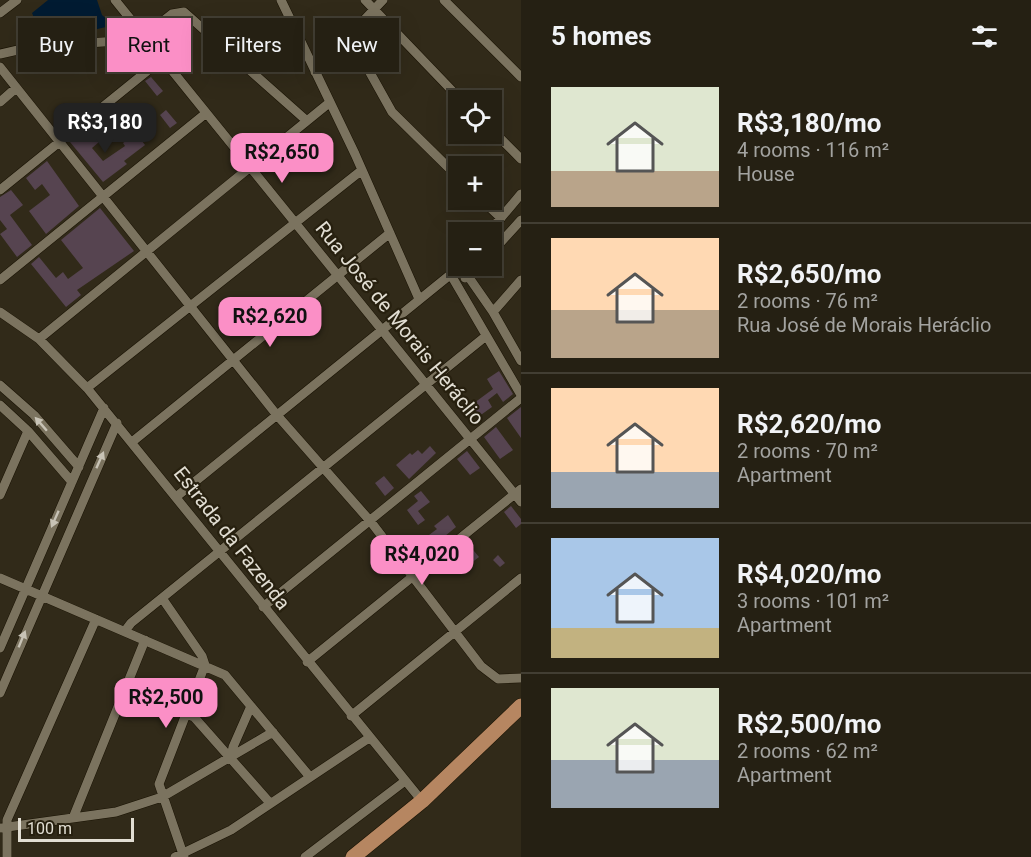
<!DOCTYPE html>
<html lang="en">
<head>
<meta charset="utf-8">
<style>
	:root { --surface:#252013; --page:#2d281c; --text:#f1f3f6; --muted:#a3a3a0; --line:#423e33; --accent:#fb8fc6 }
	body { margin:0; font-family:Roboto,sans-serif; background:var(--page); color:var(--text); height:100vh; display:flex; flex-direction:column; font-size:22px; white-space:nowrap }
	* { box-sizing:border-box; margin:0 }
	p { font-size:20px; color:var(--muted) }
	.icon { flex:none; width:33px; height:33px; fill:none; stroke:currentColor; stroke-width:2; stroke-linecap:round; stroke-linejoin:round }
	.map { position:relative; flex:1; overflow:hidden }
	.panel { display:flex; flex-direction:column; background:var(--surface); width:510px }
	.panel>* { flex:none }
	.hud { position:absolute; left:18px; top:18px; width:412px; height:54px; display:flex; gap:12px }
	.tools { position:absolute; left:448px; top:90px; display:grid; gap:12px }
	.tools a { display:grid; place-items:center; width:54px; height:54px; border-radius:0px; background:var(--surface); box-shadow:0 6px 24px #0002,0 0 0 2px var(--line); font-size:30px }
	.scale { position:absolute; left:18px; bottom:15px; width:116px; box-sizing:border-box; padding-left:6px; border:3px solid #e2ded3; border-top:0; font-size:16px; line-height:21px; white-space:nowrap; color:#e2ded3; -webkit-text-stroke:4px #27200f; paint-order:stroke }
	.price { position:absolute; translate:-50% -51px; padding:0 14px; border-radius:12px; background:var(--accent); color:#111; font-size:20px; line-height:39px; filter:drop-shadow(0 2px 3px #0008) }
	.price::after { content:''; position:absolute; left:50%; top:36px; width:18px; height:14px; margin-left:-9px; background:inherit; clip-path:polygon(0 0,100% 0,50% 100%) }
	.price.on { background:#222; color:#fff }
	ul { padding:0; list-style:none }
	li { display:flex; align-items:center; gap:18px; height:150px; padding:0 30px }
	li+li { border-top:2px solid var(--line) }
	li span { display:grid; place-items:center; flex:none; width:168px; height:120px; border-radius:0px; color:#555 }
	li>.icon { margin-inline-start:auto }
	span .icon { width:72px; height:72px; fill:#fffc; stroke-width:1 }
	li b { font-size:26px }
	h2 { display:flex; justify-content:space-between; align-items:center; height:72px; padding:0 30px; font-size:26px }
	.tag { padding:0 21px; border-radius:0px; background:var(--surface); box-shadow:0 6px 24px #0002,0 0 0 2px var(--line); font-size:21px; line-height:54px }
	.tag.on { background:var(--accent); color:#111 }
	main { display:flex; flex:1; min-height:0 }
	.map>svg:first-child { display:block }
	.water { fill:#001b32 }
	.building { fill:#564450 }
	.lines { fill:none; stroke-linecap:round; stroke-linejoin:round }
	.minor-casing { stroke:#191203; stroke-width:10 }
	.primary-casing { stroke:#191203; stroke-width:16 }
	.minor { stroke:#7b735f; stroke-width:9 }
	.primary { stroke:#b68661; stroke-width:15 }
	.oneway { fill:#c8c3b6 }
	.labels { text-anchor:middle; stroke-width:4.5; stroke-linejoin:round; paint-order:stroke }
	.street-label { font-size:20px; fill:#e2ded3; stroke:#27200f }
</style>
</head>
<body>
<main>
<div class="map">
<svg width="521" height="857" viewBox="0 0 521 857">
	<rect width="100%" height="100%" fill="#312a19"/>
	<path class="water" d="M48,0H97L102,15L110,22L106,27L93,30L42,27L37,25L32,13Z"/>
	<path class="building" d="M151,77L163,91L157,96L145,81Z
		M166,110L177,123L170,128L160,115Z
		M108,111L120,125L112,132L100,118Z
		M88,128L99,142L92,148L103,161L125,146L123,143L136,133L145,145L124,161L127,164L103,182L70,142Z
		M47,161L79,206L46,234L29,211L50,195L42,184L35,190L26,178Z
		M11,190L23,205L10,215L32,245L17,257L0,234L7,229L0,220V197Z
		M100,208L134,251L77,290L81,295L66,307L31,264L39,257L56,278L63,272L68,279L83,268L61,240Z
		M499,371L513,394L503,402L497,393L488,400L492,407L478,417L470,406L493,389L487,379Z
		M521,407V438L507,418Z
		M496,427L513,450L500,459L484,437Z
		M430,446L436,453L409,479L396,465L410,453L412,455L418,450L422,454Z
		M467,451L480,468L470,475L457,459Z
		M384,476L394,488L385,496L375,483Z
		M421,491L430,502L418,511L425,520L418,525L407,510L418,501L414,496Z
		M511,506L521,519V524L516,528L504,512Z
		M448,515L456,527L428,550L421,541L437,529L434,526Z
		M469,545L479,557L466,567L457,555Z
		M498,555L505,563L500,567L493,560Z"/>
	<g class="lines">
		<g class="minor-casing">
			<path id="minor" d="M115,0L521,502
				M281,0L355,154L419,299
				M365,0L461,100
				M444,0L521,77
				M0,13L17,0
				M349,35L392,112L459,178
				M144,36L172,14L184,12L307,121
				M0,54L31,47L146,39
				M0,67L276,414L371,522L481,666L498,679L521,678
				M315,72L383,0
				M0,102L16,88
				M492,130L521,159
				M0,190L162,59
				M482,200L501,218
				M489,232L521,194
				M492,252L521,220
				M461,266L493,312L521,361
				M451,275L521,395
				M465,278L479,266
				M0,280L205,114
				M0,312L39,339L87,388L422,801
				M493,312L521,280
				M39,339L329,103
				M0,385L34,415L79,467
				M87,388L362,170
				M0,405L28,431L72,482
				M132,442L390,233
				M0,495L28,431
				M176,497L461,266
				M0,578L225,675L310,777
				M162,598L202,656L205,665L159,784L184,857
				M263,607L521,398
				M125,631L131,623L486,336
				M0,648L104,408
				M307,662L521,489
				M0,693L117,423
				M186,714L194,717L270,803
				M351,716L521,578
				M231,758L233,747L251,706
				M73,818L145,640
				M0,828L116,812L162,797L273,732
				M7,857V820L96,619
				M175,857L231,830L369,738
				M305,857L405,781"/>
		</g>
		<g class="primary-casing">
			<path id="primary" d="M353,857L422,801L521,706"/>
		</g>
		<use href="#minor" class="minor"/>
		<use href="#primary" class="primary"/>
	</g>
	<defs><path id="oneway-solid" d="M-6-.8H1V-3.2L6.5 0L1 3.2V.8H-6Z" transform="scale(1.5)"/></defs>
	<g class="oneway">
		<use href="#oneway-solid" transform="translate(41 424) rotate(-131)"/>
		<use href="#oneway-solid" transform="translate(100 460) rotate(-66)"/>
		<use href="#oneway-solid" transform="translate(55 519) rotate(114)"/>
		<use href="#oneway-solid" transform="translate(22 639) rotate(-68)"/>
	</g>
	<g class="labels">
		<g class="street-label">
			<text transform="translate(400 323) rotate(51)" y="7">Rua José de Morais Heráclio</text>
			<text transform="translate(232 538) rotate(52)" y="7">Estrada da Fazenda</text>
		</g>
	</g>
</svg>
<div class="tools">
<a><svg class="icon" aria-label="locate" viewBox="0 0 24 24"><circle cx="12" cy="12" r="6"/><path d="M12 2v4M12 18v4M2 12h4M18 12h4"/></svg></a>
<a>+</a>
<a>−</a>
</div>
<div class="scale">100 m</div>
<b class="price on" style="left:105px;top:154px">R$3,180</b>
<b class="price" style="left:282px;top:184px">R$2,650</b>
<b class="price" style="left:270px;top:348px">R$2,620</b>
<b class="price" style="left:422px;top:586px">R$4,020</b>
<b class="price" style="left:166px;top:729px">R$2,500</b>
<div class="hud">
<a class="tag">Buy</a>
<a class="tag on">Rent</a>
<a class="tag">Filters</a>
<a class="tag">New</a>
</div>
</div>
<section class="panel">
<h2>5 homes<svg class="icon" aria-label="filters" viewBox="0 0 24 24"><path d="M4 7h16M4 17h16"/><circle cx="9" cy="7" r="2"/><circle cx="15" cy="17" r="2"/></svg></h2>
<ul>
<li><span style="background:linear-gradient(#dfe7d0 70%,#b9a48a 0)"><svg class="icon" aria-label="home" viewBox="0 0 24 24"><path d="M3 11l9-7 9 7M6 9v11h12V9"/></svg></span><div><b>R$3,180/mo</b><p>4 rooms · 116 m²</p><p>House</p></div></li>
<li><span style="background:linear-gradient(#ffd9b3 60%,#b9a48a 0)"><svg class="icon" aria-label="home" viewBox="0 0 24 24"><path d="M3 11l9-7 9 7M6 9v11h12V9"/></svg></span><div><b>R$2,650/mo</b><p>2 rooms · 76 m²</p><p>Rua José de Morais Heráclio</p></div></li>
<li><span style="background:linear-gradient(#ffd9b3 70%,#9aa5b1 0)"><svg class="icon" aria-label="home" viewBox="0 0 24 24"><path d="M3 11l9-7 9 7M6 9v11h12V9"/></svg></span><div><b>R$2,620/mo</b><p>2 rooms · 70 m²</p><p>Apartment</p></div></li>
<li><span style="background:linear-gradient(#a9c7e8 75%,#c2b280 0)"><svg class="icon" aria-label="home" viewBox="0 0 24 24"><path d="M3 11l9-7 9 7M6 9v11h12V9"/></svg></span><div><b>R$4,020/mo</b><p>3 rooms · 101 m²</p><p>Apartment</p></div></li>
<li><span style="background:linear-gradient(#dfe7d0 60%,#9aa5b1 0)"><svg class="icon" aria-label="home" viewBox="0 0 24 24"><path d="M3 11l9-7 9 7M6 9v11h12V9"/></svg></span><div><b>R$2,500/mo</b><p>2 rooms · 62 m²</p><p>Apartment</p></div></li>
</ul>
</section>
</main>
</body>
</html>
